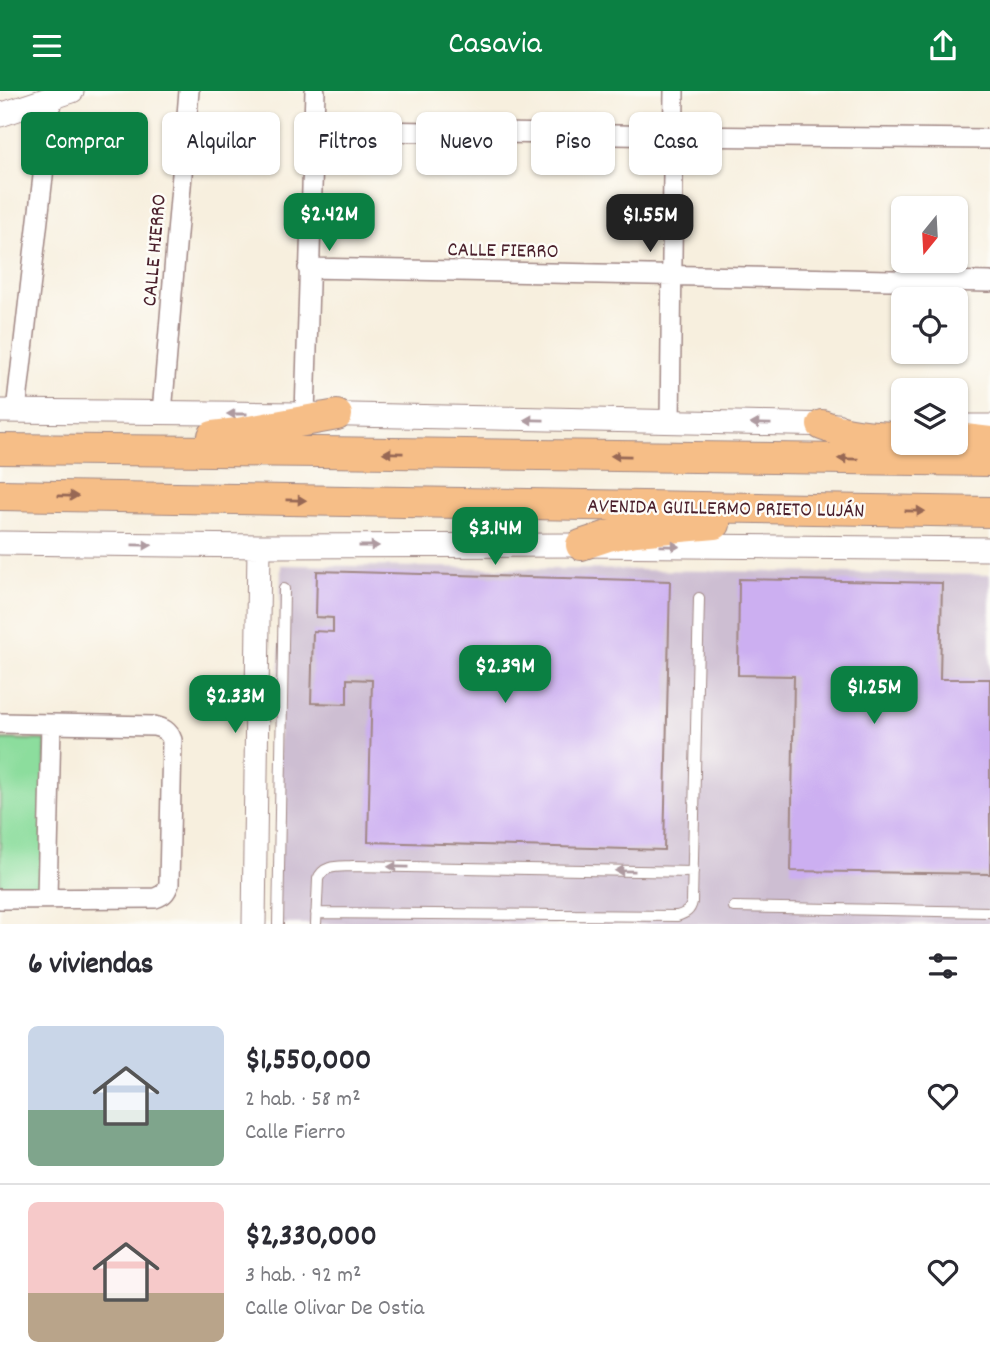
<!DOCTYPE html>
<html lang="es">
<head>
<meta charset="utf-8">
<style>
	:root { --surface:#fff; --page:#f7f7f7; --text:#2b2b33; --muted:#7c7c81; --line:#e1e1e2; --accent:#0b8043 }
	body { margin:0; font-family:Dekko,sans-serif; background:var(--page); color:var(--text); height:100vh; display:flex; flex-direction:column; font-size:26px; white-space:nowrap }
	* { box-sizing:border-box; margin:0 }
	p { font-size:23px; color:var(--muted) }
	.icon { flex:none; width:38px; height:38px; fill:none; stroke:currentColor; stroke-width:2; stroke-linecap:round; stroke-linejoin:round }
	.map { position:relative; height:833px; overflow:hidden }
	.details { display:flex; flex-direction:column; background:var(--surface); flex:1 }
	.details>* { flex:none }
	.banner { position:absolute; left:21px; top:21px; width:948px; height:63px; display:flex; gap:14px }
	.needle { width:46px; rotate:198deg }
	.buttons { position:absolute; left:891px; top:105px; display:grid; gap:14px }
	.buttons a { display:grid; place-items:center; width:77px; height:77px; border-radius:10px; background:var(--surface); box-shadow:0 2px 5px #0004; font-size:35px }
	.price { position:absolute; translate:-50% -60px; padding:0 16px; border-radius:14px; background:var(--accent); color:#fff; font-size:23px; line-height:46px; filter:drop-shadow(0 2px 4px #0008) }
	.price::after { content:''; position:absolute; left:50%; top:42px; width:21px; height:16px; margin-left:-10px; background:inherit; clip-path:polygon(0 0,100% 0,50% 100%) }
	.price.on { background:#222; color:#fff }
	ul { padding:0; list-style:none }
	li { display:flex; align-items:center; gap:21px; height:175px; padding:0 28px }
	li+li { border-top:2px solid var(--line) }
	li span { display:grid; place-items:center; flex:none; width:196px; height:140px; border-radius:10px; color:#555 }
	li>.icon { margin-inline-start:auto }
	span .icon { width:84px; height:84px; fill:#fffc; stroke-width:1 }
	li b { font-size:30px }
	h2 { display:flex; justify-content:space-between; align-items:center; height:84px; padding:0 28px; font-size:30px }
	.chip { padding:0 24px; border-radius:10px; background:var(--surface); box-shadow:0 2px 5px #0004; font-size:24px; line-height:63px }
	.chip.on { background:var(--accent); color:#fff }
	header { display:flex; justify-content:space-between; align-items:center; height:91px; padding:0 28px; background:var(--accent); color:#fff; font-size:32px; font-weight:600 }
	.map>svg:first-child { display:block }
	.industrial { fill:#cdbed2 }
	.green { fill:#8cdd9d; stroke:#6b7e64; stroke-width:2 }
	.building { fill:#ccaff1 }
	.lines { fill:none; stroke-linecap:round; stroke-linejoin:round }
	.service-casing { stroke:#a08784; stroke-width:12 }
	.minor-casing { stroke:#a08784; stroke-width:22 }
	.tertiary-casing { stroke:#a08784; stroke-width:25 }
	.primary-casing { stroke:#a08784; stroke-width:32 }
	.service { stroke:#fff; stroke-width:10 }
	.minor { stroke:#fff; stroke-width:19 }
	.tertiary { stroke:#fff; stroke-width:23 }
	.primary { stroke:#f6be87; stroke-width:30 }
	.oneway { fill:#ae9aa0 }
	.oneway2 { fill:#976754 }
	.labels { text-anchor:middle; stroke-width:5; stroke-linejoin:round; paint-order:stroke }
	.street-label { font-size:21px; fill:#4a1f2b; stroke:#fdfcf7 }
</style>
</head>
<body>
<header><svg class="icon" aria-label="menu" viewBox="0 0 24 24"><path d="M4 6h16M4 12h16M4 18h16"/></svg>Casavia<svg class="icon" aria-label="share" viewBox="0 0 24 24"><path d="M12 15V3M7 8l5-5 5 5M5 13v7h14v-7"/></svg></header>
<div class="map">
<svg width="990" height="833" viewBox="0 0 990 833">
	<rect width="100%" height="100%" fill="#fdfcf7"/>
	<filter id="ink" filterUnits="userSpaceOnUse"><feTurbulence type="fractalNoise" baseFrequency=".0143" numOctaves="2"/><feDisplacementMap in="SourceGraphic" scale="14" xChannelSelector="R" yChannelSelector="G"/><feConvolveMatrix kernelMatrix="1 2 1 2 8 2 1 2 1" color-interpolation-filters="sRGB"/></filter>
	<filter id="wash" filterUnits="userSpaceOnUse"><feTurbulence type="fractalNoise" baseFrequency=".00686" numOctaves="4" result="noise"/><feDisplacementMap in="SourceGraphic" scale="28" xChannelSelector="R" yChannelSelector="G"/><feGaussianBlur stdDeviation="1.57" result="paint"/><feColorMatrix in="noise" values="0 0 0 0 0 0 0 0 0 0 0 0 0 0 0 0 0 1.4 0 .05"/><feComposite in="paint" operator="in"/></filter>
	<g filter="url(#wash)">
		<rect width="100%" height="100%" fill="#f7efde"/>
		<path class="industrial" d="M281,474L990,484V833H276Z"/>
		<path class="green" d="M0,648L46,649L42,795L0,796Z"/>
		<g id="blocks">
			<path class="building" d="M317,480L670,490L664,759L368,751L372,589L347,588V613L311,612L313,540L333,541V527L316,526Z
				M739,488L942,492L940,588H990V783L791,780L794,585L738,584Z"/>
		</g>
	</g>
	<g filter="url(#ink)">
		<use href="#blocks" fill-opacity="0" stroke="#a08784" stroke-width="2"/>
		<g class="lines">
			<g class="service-casing">
				<path id="service" d="M734,816L990,821
					M316,822L677,825C686,822 690,820 692,811L699,507
					M278,833L284,498
					M316,833L318,788C324,773 339,776 353,775L693,781"/>
			</g>
			<g class="minor-casing">
				<path id="minor" d="M314,39L673,45L990,48
					M308,177L990,191
					M16,320L52,7
					M162,322L189,0
					M305,323L315,0
					M670,332L674,0
					M0,632L154,635C163,637 169,640 172,649L169,793C166,802 163,804 155,807L0,808
					M47,807L51,633"/>
			</g>
			<g class="tertiary-casing">
				<path id="tertiary" d="M0,24L72,0
					M0,320L305,323L837,334
					M956,335H990
					M0,452L259,455L581,454L990,458
					M254,833L259,455"/>
			</g>
			<g class="primary-casing">
				<path id="primary" d="M822,334C848,344 875,346 903,346
					M213,345L238,342L337,324
					M956,347L990,351
					M0,358L321,361L990,370
					M0,404L990,421
					M581,454L608,445L636,440L715,433"/>
			</g>
			<use href="#service" class="service"/>
			<use href="#minor" class="minor"/>
			<use href="#tertiary" class="tertiary"/>
			<use href="#primary" class="primary"/>
		</g>
		<defs><path id="oneway-solid" d="M-6-.8H1V-3.2L6.5 0L1 3.2V.8H-6Z" transform="scale(1.75)"/></defs>
		<g class="oneway">
			<use href="#oneway-solid" transform="translate(237 323) rotate(-180)"/>
			<use href="#oneway-solid" transform="translate(534 329) rotate(-179)"/>
			<use href="#oneway-solid" transform="translate(761 333) rotate(-179)"/>
			<use href="#oneway-solid" transform="translate(142 454) rotate(1)"/>
			<use href="#oneway-solid" transform="translate(369 455)"/>
			<use href="#oneway-solid" transform="translate(670 455) rotate(1)"/>
			<use href="#oneway-solid" transform="translate(398 776) rotate(-179)"/>
			<use href="#oneway-solid" transform="translate(625 780) rotate(-179)"/>
		</g>
		<g class="oneway2">
			<use href="#oneway-solid" transform="translate(393 362) rotate(-179)"/>
			<use href="#oneway-solid" transform="translate(621 365) rotate(-179)"/>
			<use href="#oneway-solid" transform="translate(848 368) rotate(-179)"/>
			<use href="#oneway-solid" transform="translate(68 405) rotate(1)"/>
			<use href="#oneway-solid" transform="translate(296 409) rotate(1)"/>
			<use href="#oneway-solid" transform="translate(915 420) rotate(1)"/>
		</g>
	</g>
	<g class="labels">
		<g class="street-label">
			<text transform="translate(503 158) rotate(1)" y="7">CALLE FIERRO</text>
			<text transform="translate(153 159) rotate(-85)" y="7">CALLE HIERRO</text>
			<text transform="translate(726 416) rotate(1)" y="7">AVENIDA GUILLERMO PRIETO LUJÁN</text>
		</g>
	</g>
</svg>
<div class="buttons">
<a><svg class="needle" viewBox="-14 -14 28 28"><path d="M0-13l5 13h-10z" fill="#e53935"/><path d="M0 13l5-13h-10z" fill="#7c7c81"/></svg></a>
<a><svg class="icon" aria-label="locate" viewBox="0 0 24 24"><circle cx="12" cy="12" r="6"/><path d="M12 2v4M12 18v4M2 12h4M18 12h4"/></svg></a>
<a><svg class="icon" aria-label="layers" viewBox="0 0 24 24"><path d="M12 4l9 5-9 5-9-5zM3 14l9 5 9-5"/></svg></a>
</div>
<b class="price" style="left:329px;top:162px">$2.42M</b>
<b class="price on" style="left:650px;top:163px">$1.55M</b>
<b class="price" style="left:495px;top:476px">$3.14M</b>
<b class="price" style="left:505px;top:614px">$2.39M</b>
<b class="price" style="left:874px;top:635px">$1.25M</b>
<b class="price" style="left:235px;top:644px">$2.33M</b>
<div class="banner">
<a class="chip on">Comprar</a>
<a class="chip">Alquilar</a>
<a class="chip">Filtros</a>
<a class="chip">Nuevo</a>
<a class="chip">Piso</a>
<a class="chip">Casa</a>
</div>
</div>
<section class="details">
<h2>6 viviendas<svg class="icon" aria-label="filters" viewBox="0 0 24 24"><path d="M4 7h16M4 17h16"/><circle cx="9" cy="7" r="2"/><circle cx="15" cy="17" r="2"/></svg></h2>
<ul>
<li><span style="background:linear-gradient(#c9d6e8 60%,#7fa58c 0)"><svg class="icon" aria-label="home" viewBox="0 0 24 24"><path d="M3 11l9-7 9 7M6 9v11h12V9"/></svg></span><div><b>$1,550,000</b><p>2 hab. · 58 m²</p><p>Calle Fierro</p></div><svg class="icon" aria-label="heart" viewBox="0 0 24 24"><path d="M12 20l-8-8c-3-5 5-10 8-4 3-6 11-1 8 4z"/></svg></li>
<li><span style="background:linear-gradient(#f6c9c9 65%,#b9a48a 0)"><svg class="icon" aria-label="home" viewBox="0 0 24 24"><path d="M3 11l9-7 9 7M6 9v11h12V9"/></svg></span><div><b>$2,330,000</b><p>3 hab. · 92 m²</p><p>Calle Olivar De Ostia</p></div><svg class="icon" aria-label="heart" viewBox="0 0 24 24"><path d="M12 20l-8-8c-3-5 5-10 8-4 3-6 11-1 8 4z"/></svg></li>
</ul>
</section>
</body>
</html>
